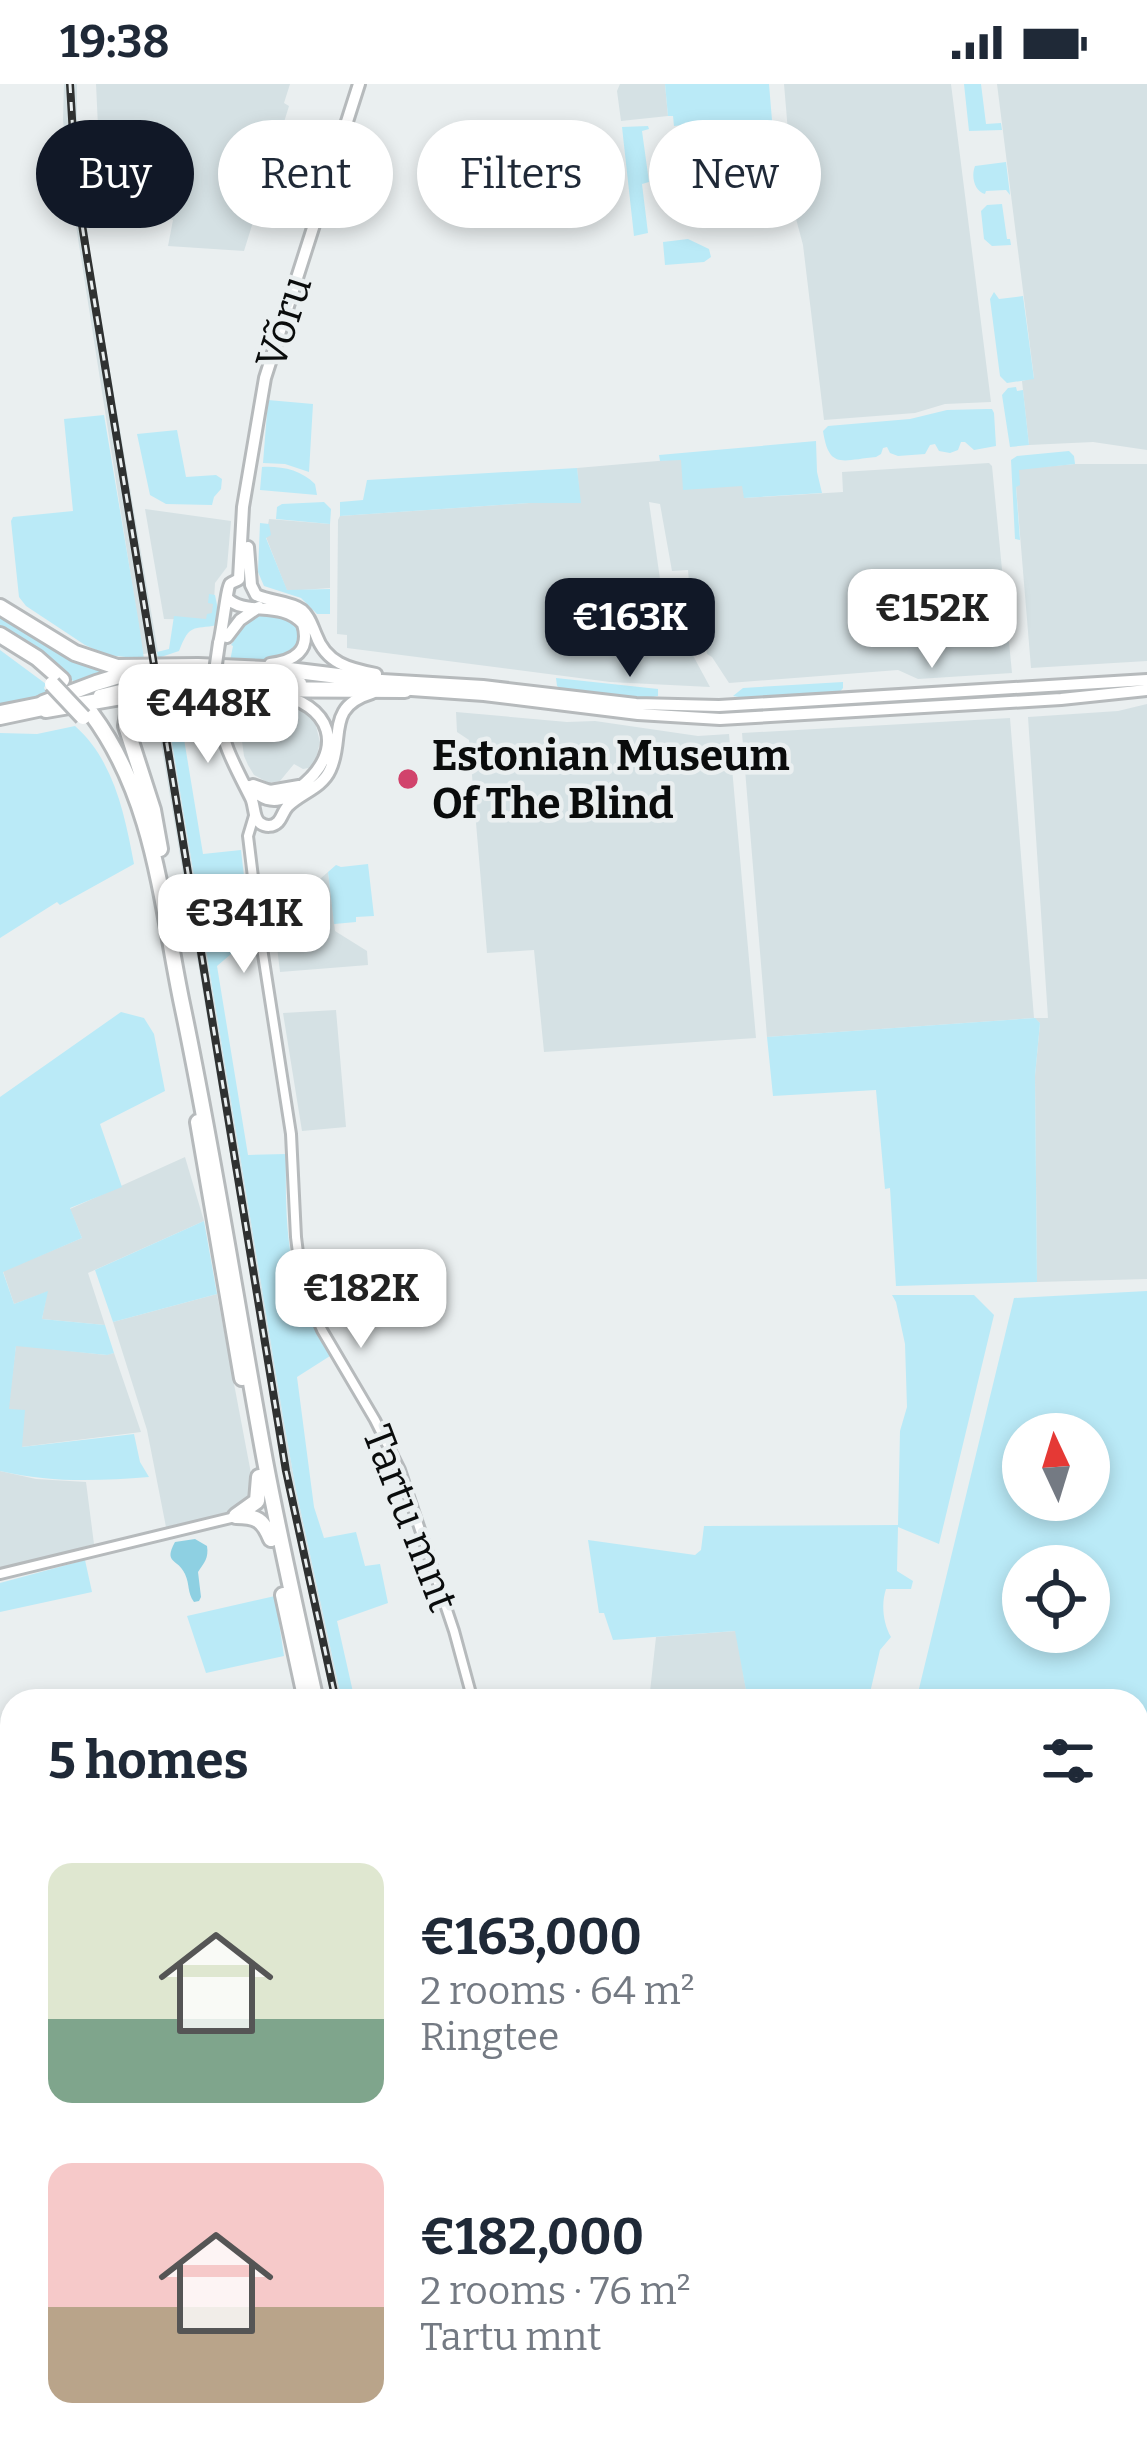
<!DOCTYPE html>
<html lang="en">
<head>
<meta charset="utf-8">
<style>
	:root { --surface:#fff; --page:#f6f6f7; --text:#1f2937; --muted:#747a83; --accent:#111827 }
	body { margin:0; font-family:Bitter,serif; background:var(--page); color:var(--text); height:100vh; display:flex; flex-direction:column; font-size:45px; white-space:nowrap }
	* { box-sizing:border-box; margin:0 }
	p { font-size:39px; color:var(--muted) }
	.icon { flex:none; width:66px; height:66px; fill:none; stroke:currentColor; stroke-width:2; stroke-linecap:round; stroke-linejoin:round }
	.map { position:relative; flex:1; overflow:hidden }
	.drawer { position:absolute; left:0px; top:1605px; width:1149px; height:768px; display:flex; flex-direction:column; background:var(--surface); border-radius:36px 36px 0 0; box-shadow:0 6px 18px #0003 }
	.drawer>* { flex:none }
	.top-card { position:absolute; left:36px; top:36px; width:1077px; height:108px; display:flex; gap:24px }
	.needle { width:78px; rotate:356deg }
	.buttons { position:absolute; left:1002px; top:1329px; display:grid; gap:24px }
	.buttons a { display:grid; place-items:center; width:108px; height:108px; border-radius:50%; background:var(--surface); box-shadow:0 6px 18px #0003; font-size:60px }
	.price { position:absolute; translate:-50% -102px; padding:0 27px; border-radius:24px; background:#fff; color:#222; font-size:39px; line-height:78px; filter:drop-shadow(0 3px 6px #0008) }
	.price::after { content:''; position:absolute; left:50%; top:72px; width:36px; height:27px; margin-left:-18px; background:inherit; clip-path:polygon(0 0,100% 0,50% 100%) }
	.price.on { background:var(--accent); color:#fff }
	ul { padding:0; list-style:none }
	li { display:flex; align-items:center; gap:36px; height:300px; padding:0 48px }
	li span { display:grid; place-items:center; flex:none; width:336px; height:240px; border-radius:24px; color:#555 }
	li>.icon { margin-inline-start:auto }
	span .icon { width:144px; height:144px; fill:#fffc; stroke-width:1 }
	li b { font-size:51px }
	h2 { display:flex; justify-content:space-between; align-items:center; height:144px; padding:0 48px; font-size:51px }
	.pill { padding:0 42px; border-radius:54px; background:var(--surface); box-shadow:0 6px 18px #0003; font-size:42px; line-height:108px }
	.pill.on { background:var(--accent); color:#fff }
	.status { display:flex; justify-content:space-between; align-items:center; height:84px; padding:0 60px; background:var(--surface); direction:ltr }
	.status svg { height:33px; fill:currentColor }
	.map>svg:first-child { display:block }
	.built { fill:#d5e1e4 }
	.green { fill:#baeaf7; fill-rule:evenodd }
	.water { fill:#8ed0e2 }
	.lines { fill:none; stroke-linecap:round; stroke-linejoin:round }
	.stream { stroke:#8ed0e2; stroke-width:3 }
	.minor-casing { stroke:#b6babc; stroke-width:14 }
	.major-casing { stroke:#b6babc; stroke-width:16 }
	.highway-casing { stroke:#b6babc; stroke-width:20 }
	.minor { stroke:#fff; stroke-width:8 }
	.major { stroke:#fff; stroke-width:10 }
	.highway { stroke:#fff; stroke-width:14 }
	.rail-casing { stroke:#2f3131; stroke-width:8 }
	.rail { stroke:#eaeff0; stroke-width:3; stroke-dasharray:9; stroke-linecap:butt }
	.major-bridge-casing { stroke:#b6babc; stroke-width:16; stroke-linecap:butt }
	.highway-bridge-casing { stroke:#b6babc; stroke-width:20; stroke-linecap:butt }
	.major-bridge { stroke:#fff; stroke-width:10 }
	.highway-bridge { stroke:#fff; stroke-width:14 }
	.poi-dot { fill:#d1436c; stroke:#eaeff0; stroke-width:4.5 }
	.labels { text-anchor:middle; stroke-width:9; stroke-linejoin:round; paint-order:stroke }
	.street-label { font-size:42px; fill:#0a0c0c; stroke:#eaeff0 }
	.poi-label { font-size:42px; font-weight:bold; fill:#0a0c0c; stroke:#eaeff0; text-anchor:start }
</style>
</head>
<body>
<div class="status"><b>19:38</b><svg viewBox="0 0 49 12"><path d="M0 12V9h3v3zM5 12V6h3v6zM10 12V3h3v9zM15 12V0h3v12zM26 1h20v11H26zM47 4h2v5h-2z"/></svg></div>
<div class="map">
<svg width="1147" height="2373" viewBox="0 0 1147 2373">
	<rect width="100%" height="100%" fill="#eaeff0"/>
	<path class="built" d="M64,0H77V51L90,170L158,568L143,570L69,97L63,36Z
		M96,0H290L284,19L289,22L244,167L168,162L173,136L137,128L134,102L101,106Z
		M620,0H665L668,32L621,37L617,7Z
		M784,0H951L991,318L945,320L915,329L824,336L803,161L795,131Z
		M997,0H1147V366L1093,358L1029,361L1022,297L1034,294Z
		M681,375L743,402L745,414L843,408L842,388L989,379L992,382L1012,589L918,595L898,586L729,599L712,573L707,570L699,526L691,525L688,486L672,487L660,420L649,418L663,516L710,603L610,598L347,564V551L337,550L338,436L340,432L529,419H580L577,384Z
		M1075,380H1147V577L1031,584L1016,402L1019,385Z
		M145,425L231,437L227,483L215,499L213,536L164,535Z
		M269,435L330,440V504L287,507L266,453Z
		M158,620L166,622L283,1333L296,1406L342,1617H332L287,1409L155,623Z
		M1147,620V1195L1037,1198L1035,992L1040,939L1034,934L767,953L742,649L1010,634L1034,934H1048L1028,633L1118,627Z
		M285,622L304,625L314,634L320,658L314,683L303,685L294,680L280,697L269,699L254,691L248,681L244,672L239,635Z
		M456,628L567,638L595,637L698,652L729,650L756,954L544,968L534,866L487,869L469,656L457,648Z
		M328,788L335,847L367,867L368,881L280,888L272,821L292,819Z
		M336,926L346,1043L302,1047L283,929Z
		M185,1073L204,1137L88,1189L105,1241L42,1235L47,1208L14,1220L3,1187L82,1154L70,1125Z
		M217,1210L253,1400L252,1412L240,1426L166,1443L147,1346L113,1238Z
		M16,1261L106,1271L114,1269L141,1348L21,1363L8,1325Z
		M0,1387L36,1395L86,1398L94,1460L32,1478L0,1484Z
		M736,1547L748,1617H649L656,1553Z
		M0,2073L12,2105V2361H119L124,2373H4L0,2335Z
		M291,2361H443L446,2373H296Z"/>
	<path class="green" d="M665,0H769L780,133L699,142L688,131L683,92L689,91L683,41L674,42L673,32H668Z
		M964,0H981L986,40L1001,39L1002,46L969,47Z
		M648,42L649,45L642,47L649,98L642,100L648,149L634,152L622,43Z
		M1006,78L1010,111L1006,106L986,107L985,110C974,107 971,92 975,82Z
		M1002,120L1007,155H1010L1011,161L992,162L984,155L981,127L987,121Z
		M688,155L709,165L711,173L704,178L665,181L663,158Z
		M994,208L999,215L1023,212L1034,295L1007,299L1000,292L990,215Z
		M1016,303L1017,307L1023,306L1029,361L1010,363L1002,311L1008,304Z
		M268,316L313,320L309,388L285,380L263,379Z
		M986,325H992L994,329L996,362L974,366L965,358H961L958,366L950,369L939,367L935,360L930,361L925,370L898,372L890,369L887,363L883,364L881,370L876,373C842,376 829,386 823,347L828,342L910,335L947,326Z
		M104,331L139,540L144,575L107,571L85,561L26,522L19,513L11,437L13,433L73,427L64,335Z
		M177,346L186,393L216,391L222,395L221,405L214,413L212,421L166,420L150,411L137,350Z
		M816,357L817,388L822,409L744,414L742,402L683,406L681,376L660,377L659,371Z
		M1069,367L1074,372L1075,380L1019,386L1020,401L1016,403L1020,456L1015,455L1011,376L1017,372Z
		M262,383C282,382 301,386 315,400L317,411L260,406Z
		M577,384L581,419H529L340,432V418L363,416L367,396Z
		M324,418L331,425L330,440L276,435L277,423L282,420Z
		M260,439L269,440L271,451L266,454L287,506L330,505V530H317L301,514L264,502L258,488Z
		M209,510L215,511L219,531L218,541C192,546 190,539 179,567L158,574L157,568L169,565L174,532L206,535L207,530L212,529L213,520L208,519Z
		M0,526L124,587L76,601L69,592L65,594L0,547Z
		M254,527L289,531L303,548L297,568L266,578L230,577L233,562L231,561L244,540L245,535Z
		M0,566L46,600L44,604L48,611L22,619L0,622Z
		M556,594L658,605V612L648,614L561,605L557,602Z
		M843,598V604L839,609L749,615L733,612L743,604Z
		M166,622H207L208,631L200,633L184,655L203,770L241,766L251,853L217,882L248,1071L286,1070C285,1149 287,1203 330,1272L297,1293L314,1423L324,1454L356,1448L365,1482L380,1480L388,1519L337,1537L355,1617H342L296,1406L283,1333Z
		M75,642C114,676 125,732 134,780L60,821L57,818L0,854V649L37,650Z
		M368,780L374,832L356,833V838L334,840L328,788L336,781L341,783Z
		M121,928L144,934L154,950L165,1007L100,1040L122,1103L70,1124L82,1154L3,1188L14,1220L48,1207L42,1235L105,1241L114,1269L107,1271L16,1262L9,1325L25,1326L22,1363L134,1350L140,1378L149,1393C98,1397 51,1399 0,1387V1013Z
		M1035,934L1040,939L1035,992L1037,1198L896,1202L890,1104L885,1105L876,1006L773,1012L767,953Z
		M204,1137L217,1210L113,1238L95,1186Z
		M1147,1207V1704H1143L1137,1711V1617H916L1014,1214ZM1023,1350H1089V1416H1023ZM1023,1482H1089V1548H1023Z
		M892,1211H974L994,1231L939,1460L898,1443L897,1487L913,1497L911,1505H886C881,1520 883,1539 891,1553L880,1566L869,1613L877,1617H748L735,1547L613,1556L604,1529H599L588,1456L695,1471L701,1466L704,1442L898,1441L900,1347L907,1323L905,1260L896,1218Z
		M85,1476L92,1508L0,1528V1499Z
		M275,1512L284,1572L206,1589L187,1532Z
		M706,2361H805L807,2373H707Z"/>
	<path class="water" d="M195,1455L207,1462C209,1474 204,1479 198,1488L201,1513L199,1517L194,1518C187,1508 190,1501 185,1490C178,1474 163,1480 175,1458Z"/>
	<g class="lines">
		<path class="stream" d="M1137,2139H1138"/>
		<g class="minor-casing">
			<path id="minor" d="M254,732L248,752L260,851L291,1050L296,1153L300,1185L311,1221L322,1246L375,1336L400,1386L454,1547L473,1617
				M0,1490L235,1433
				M1137,1720L1147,1721
				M686,2361L687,2373"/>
		</g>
		<g class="major-casing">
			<path id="major" d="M248,463L251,501L256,511C270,518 289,517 302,526C310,533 312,542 316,551C326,579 349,585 376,590
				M239,495L243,423L265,294L359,0
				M227,514C245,533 281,515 303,540C311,567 294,577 270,580
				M227,553L240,536L259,523
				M219,559C222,550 227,503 230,500C232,498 236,497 239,495
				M365,595L483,602L636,620L719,622L1147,596
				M397,605L484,611L638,630L720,635L1061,615L1147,606
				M99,611C166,593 232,597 301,599
				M217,626C222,660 236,684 251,714C255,722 253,734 260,739C266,743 273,743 278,738C282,734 283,727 288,722C301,709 322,704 330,686C345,654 325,623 372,609
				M0,627L50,617
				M0,635L52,624
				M253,701L270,707L299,702
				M249,702C256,709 263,716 274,716C284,716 291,710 299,704C348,667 332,618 273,610"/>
		</g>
		<g class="highway-casing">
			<path id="highway" d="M0,523L75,569L117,583L198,582L289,586L371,596
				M0,551L37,574L62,596
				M148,610L138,615L129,625L126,642L153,726L160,765
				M43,619L96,599L132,588
				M46,626L168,605L405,606
				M91,629C155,715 161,819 182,920C214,1072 237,1225 265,1377C280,1457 298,1537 316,1617
				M198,1038L242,1294
				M236,1432L257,1417L259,1393
				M236,1432C257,1432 263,1436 271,1455
				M283,1511L306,1617
				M468,2361L471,2373"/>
		</g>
		<use href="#minor" class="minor"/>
		<use href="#major" class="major"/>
		<use href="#highway" class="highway"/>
		<g class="rail-casing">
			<path id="rail" d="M70,0L76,103L87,172L286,1387L336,1617
				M504,2361L507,2373"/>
		</g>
		<use href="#rail" class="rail"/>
		<g class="major-bridge-casing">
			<path id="major-bridge" d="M217,626L215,587L219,559"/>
		</g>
		<g class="highway-bridge-casing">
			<path id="highway-bridge" d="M52,600L83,633"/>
		</g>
		<use href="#major-bridge" class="major-bridge"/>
		<use href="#highway-bridge" class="highway-bridge"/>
	</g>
	<circle class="poi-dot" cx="408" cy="695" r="12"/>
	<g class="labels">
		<g class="street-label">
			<text transform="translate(283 238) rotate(-72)" y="15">Võru</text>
			<text transform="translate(411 1434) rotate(69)" y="15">Tartu mnt</text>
		</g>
		<g class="poi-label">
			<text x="432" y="686">Estonian Museum<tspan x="432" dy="48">Of The Blind</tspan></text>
		</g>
	</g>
</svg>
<div class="buttons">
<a><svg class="needle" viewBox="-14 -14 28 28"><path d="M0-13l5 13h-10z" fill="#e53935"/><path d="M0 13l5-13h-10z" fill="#747a83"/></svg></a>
<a><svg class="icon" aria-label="locate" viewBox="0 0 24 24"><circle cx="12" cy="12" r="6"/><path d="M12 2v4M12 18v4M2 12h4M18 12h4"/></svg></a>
</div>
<b class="price" style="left:932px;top:587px">€152K</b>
<b class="price on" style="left:630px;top:596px">€163K</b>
<b class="price" style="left:208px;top:682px">€448K</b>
<b class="price" style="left:244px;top:892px">€341K</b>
<b class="price" style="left:361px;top:1267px">€182K</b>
<div class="top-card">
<a class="pill on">Buy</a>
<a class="pill">Rent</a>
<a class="pill">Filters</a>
<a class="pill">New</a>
</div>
<section class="drawer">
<h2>5 homes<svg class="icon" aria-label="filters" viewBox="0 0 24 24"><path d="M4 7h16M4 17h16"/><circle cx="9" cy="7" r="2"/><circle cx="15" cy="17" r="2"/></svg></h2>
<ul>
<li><span style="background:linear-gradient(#dfe7d0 65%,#7fa58c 0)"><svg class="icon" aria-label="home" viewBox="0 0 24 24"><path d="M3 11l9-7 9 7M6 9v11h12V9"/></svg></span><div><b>€163,000</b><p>2 rooms · 64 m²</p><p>Ringtee</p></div></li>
<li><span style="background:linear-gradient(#f6c9c9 60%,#b9a48a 0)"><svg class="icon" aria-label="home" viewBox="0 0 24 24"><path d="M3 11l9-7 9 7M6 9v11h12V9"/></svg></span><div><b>€182,000</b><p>2 rooms · 76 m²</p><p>Tartu mnt</p></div></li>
</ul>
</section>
</div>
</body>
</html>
